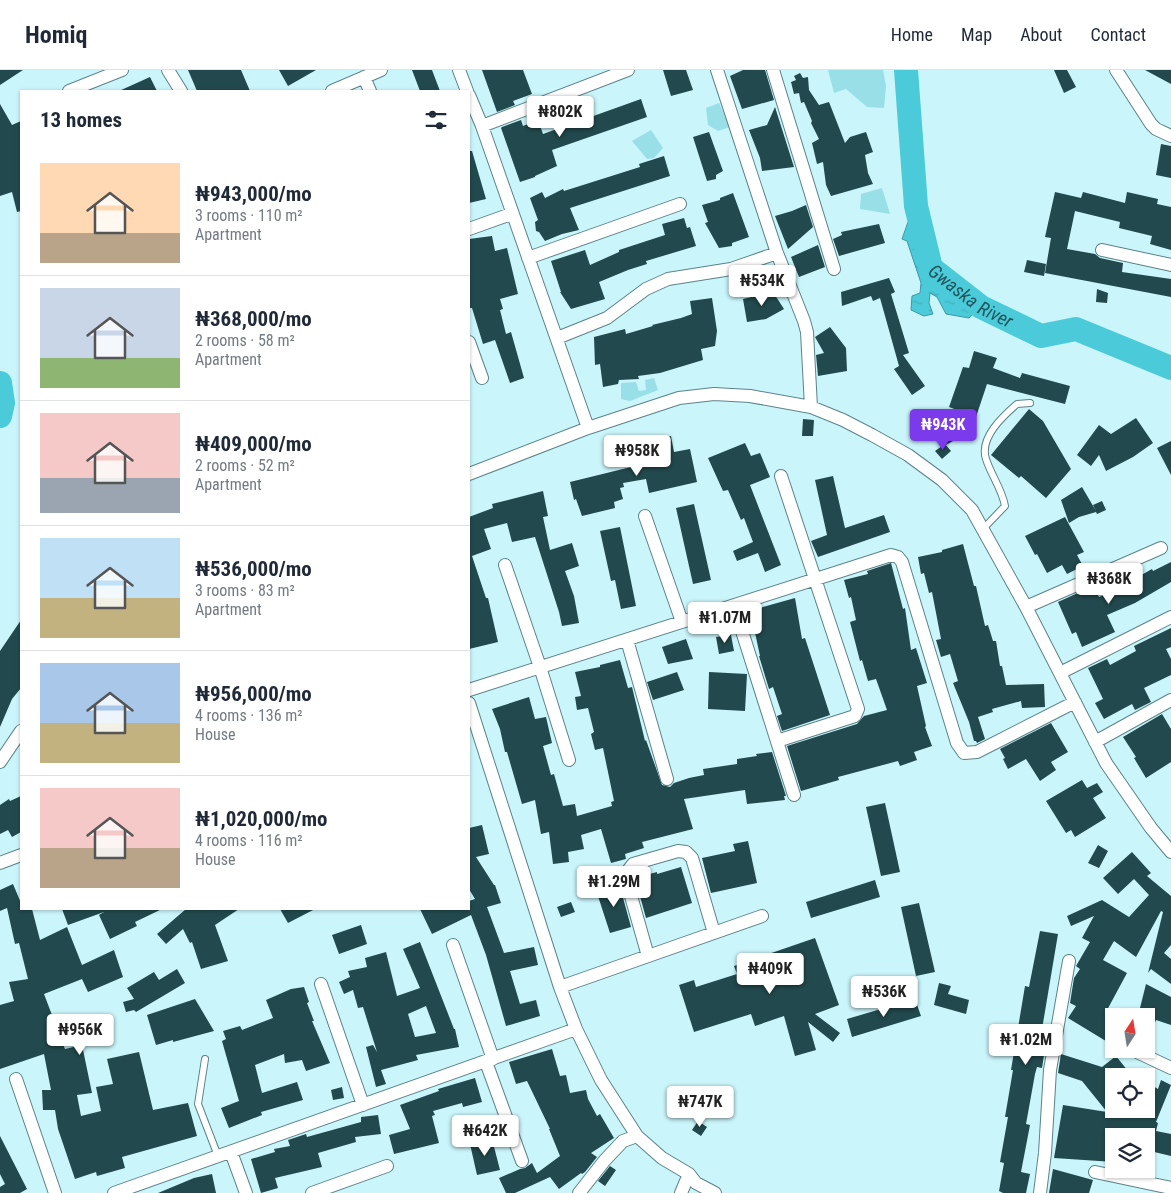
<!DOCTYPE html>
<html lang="en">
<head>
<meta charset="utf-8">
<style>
	:root { --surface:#fff; --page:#f2f2f3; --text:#1f2937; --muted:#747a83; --line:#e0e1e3; --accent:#7c3aed }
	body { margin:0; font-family:"Roboto Condensed",sans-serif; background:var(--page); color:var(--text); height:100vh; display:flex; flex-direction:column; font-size:19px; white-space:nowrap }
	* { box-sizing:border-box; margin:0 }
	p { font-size:16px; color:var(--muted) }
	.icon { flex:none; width:28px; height:28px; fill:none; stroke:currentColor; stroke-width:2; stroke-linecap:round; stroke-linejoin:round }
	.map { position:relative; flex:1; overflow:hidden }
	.panel { position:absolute; left:20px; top:20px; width:450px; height:820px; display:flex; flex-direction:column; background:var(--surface); border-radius:0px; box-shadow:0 1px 4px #0004 }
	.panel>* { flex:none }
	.needle { width:32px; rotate:12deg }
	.tools { position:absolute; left:1105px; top:938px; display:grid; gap:10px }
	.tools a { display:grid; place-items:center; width:50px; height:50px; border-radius:0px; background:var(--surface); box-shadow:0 1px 4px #0004; font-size:25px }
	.price { position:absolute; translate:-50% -42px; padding:0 11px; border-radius:5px; background:#fff; color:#222; font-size:16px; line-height:32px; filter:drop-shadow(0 1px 2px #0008) }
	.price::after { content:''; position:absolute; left:50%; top:30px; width:15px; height:11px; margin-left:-8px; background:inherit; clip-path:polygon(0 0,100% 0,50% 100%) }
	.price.selected { background:var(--accent); color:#fff }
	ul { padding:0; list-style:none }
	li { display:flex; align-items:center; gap:15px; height:125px; padding:0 20px }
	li+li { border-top:1px solid var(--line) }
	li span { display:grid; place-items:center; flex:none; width:140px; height:100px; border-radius:0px; color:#555 }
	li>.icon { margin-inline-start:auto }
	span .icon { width:60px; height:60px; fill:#fffc; stroke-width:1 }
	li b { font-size:21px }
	h2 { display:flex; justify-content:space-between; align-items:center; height:60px; padding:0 20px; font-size:21px }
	header { display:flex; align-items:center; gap:30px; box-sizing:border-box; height:70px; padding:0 25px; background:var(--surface); border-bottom:1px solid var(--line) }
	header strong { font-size:24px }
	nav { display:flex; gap:28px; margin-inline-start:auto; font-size:18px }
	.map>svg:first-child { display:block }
	.green { fill:#98dfe8 }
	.water { fill:url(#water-ripples); stroke:#3b9aa4 }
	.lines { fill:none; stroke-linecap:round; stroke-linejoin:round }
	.river { stroke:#4bcbd9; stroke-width:24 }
	.building { fill:#22494d; fill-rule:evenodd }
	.service-casing { stroke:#5b8388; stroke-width:8 }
	.minor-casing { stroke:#5b8388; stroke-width:14 }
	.service { stroke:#fff; stroke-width:6 }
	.minor { stroke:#fff; stroke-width:12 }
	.labels { text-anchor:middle; stroke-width:5; stroke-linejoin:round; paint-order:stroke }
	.water-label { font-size:19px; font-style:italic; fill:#21565d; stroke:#caf5fb }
</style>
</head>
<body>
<header>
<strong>Homiq</strong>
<nav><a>Home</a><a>Map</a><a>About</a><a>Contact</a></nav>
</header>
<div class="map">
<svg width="1171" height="1123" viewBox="0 0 1171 1123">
	<defs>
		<pattern id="water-ripples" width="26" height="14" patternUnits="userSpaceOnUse" patternTransform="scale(1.25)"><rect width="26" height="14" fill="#4bcbd9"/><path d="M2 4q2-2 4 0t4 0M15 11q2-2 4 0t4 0" fill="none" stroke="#41aeba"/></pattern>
	</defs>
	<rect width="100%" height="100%" fill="#caf5fb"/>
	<path class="green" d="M828,0H883L886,16L884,38L867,37L846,19L834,23Z
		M719,33L730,57L718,61L708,55L706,38Z
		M651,60L663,78L654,88L647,89L632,71Z
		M882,118L890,144L860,139L861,124Z
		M654,308L658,320L630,331L621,329V313L636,312L639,321L646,320L645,310Z"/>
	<path class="water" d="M916,148L929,202L978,238L969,248L946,244L937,227L930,223L929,233L933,244L924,246L911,240L912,226L920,223L921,213L907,171L902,169L908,152Z"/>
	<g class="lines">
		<g class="river">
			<path id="s1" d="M906,0L916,136L931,198L981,237L1041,266L1076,259L1171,298"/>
			<path d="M0,313L3,333L0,346"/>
		</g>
	</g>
	<path class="building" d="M0,0H23L0,15Z
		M188,0H241L250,21H197Z
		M279,0H316L288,16Z
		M412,0H432L440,21H420Z
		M482,0H523L532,24L513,31L515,35L497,42Z
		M663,0H686L693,20L671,26Z
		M743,0H765L774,30L742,39L730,6Z
		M1054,0H1067L1076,17L1064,23Z
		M1145,0H1171V14Z
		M800,3L803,8L808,7L809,20L819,35L829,32L845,73L850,67L866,62L873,82L865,85L868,103L873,114L831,126L826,115L823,92L817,94L812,73L819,69L811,53L812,51L804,32L801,33L799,23L794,24L791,12L796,10L794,6Z
		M150,7L157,21H119Z
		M641,29L647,47L552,80L557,96L535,106V107L520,112L501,58L502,57L521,50L523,56L538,50L543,64Z
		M0,34L12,55L21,51V141L17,142L12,122L0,126Z
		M775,37L794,97L762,101L760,88L749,60L767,55Z
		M709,62L723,101L716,105V109L707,111L693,67Z
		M1161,74L1171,76V108L1156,105Z
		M469,81H472L486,129L469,133Z
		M664,86L670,106L570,138L579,160L562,164L545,171L539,162L536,161L535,152L538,150L530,128L542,122L545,128L563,119L564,121L640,97L639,94Z
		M1055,122L1081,128L1083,122L1125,133L1127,122L1158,129L1157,134L1171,137V180L1150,174L1152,166L1119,158L1120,152L1075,141L1067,179L1095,184L1100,188L1123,193L1122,202L1171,209V227L1045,203L1051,168L1045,167Z
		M733,123L749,167L732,173V176L719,178L705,153L708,152L702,135L720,130V128Z
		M806,135L813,157L788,179L775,146L792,141Z
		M684,148L687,158L690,157L696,176L646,191L647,194L628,200L599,212L605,229L571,239L560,222H561L551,191L585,180L590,195L619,182V180L665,165L662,154Z
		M879,154L885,173L839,186L833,169L842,165L841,162Z
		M492,166L495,181L507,178L518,224L500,229L503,239L500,240L506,264L511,262L524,308L510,313L495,270L483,274L472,238H469V169Z
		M818,175L825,197L799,207L791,187Z
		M1027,190L1046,194L1044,206L1024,202Z
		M889,208L895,222L891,224L909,283L903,285L925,316L912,325L894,299L899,296L880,228L873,231L871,226L842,236L841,222Z
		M1097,219L1108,223L1107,233L1096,232Z
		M773,222L784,239L766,249L747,252L743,229Z
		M712,228L717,261L715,276L701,279L703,290L660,303L638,306L639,309L619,310L618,314L603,317L600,294L595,295L594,267L625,259L626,264L653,256L652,255L681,248L692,244L690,231Z
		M830,257L846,278L847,301L818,306L816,285L824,283L815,267Z
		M974,281L997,288L993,298L1020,308L1022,303L1070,316L1065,334L987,314L976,347L949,337L963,297L969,298Z
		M1029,339L1043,351L1071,399L1046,428L1021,406L1019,408L991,385Z
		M946,342L960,367L946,375L932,350Z
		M1136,348L1153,373L1133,387L1106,401L1099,385L1091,396L1077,385L1099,355L1111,364Z
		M803,349L814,350L813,366H802Z
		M671,366L674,382L690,379L697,412L649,423L646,409L623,413L624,417L620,418L623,429L614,432L615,438L582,446L576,429L574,430L570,412L631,397V394L648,390L645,371Z
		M1171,371V405L1157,378Z
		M745,373L751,386L760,383L770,407L750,415L781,495L765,502L758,483L737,491L733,481L753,472L744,448L741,450L728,420L723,421L708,388Z
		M945,374L951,381L942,389L935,381Z
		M833,406L845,458L884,445L890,462L818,487L811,471L827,465L815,410Z
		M1082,417L1096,441L1093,435L1102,431L1106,440L1097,444L1096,442L1079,447L1069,453L1061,430Z
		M543,421L548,446L543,447L550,480L572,473L579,496L565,501L574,526L579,553L562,556L559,542L535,467L512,472L507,453L484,459L491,479L472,486L486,528H488L498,572L469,579V447L493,438L492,434Z
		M694,434L711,510L693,514L676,438Z
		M1065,447L1084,482L1077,485L1083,496L1067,504L1062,495L1047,503L1037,484L1035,485L1025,466Z
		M620,457L636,536L621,539L615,510L611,511L600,461Z
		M963,474L974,516H976L985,556L988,555L993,571H996L1000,596H1002L1006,615L1044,614L1045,637L1022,638L1021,631L992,639L993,642L978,647L985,669L977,673L976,671H974L969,652L953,613L958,611L950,584L941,587L936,570L941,569L932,522L929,523L924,503L921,504L918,487L942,482V480Z
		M1171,492V512L1135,533L1107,545L1115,562L1082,577L1076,562L1072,564L1058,532L1093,516L1099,527L1130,514L1129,512L1152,499L1153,501Z
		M891,493L903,539L905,538L911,580L916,578L927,613L917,616L926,656L925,657L932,676L914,682L917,690L900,696L898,691L838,707L839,710L801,721L787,676L857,654L864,646L887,640L876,609L868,611L862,590L860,591L850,552L856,550L851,527L849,528L844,510L868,504L867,501Z
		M795,528L802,569L805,568L830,645L782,661L777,646L782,644L773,617L769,619L759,586H760L754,558L750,559L745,542Z
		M21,550V618L12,629L0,657V581Z
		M1171,558V577L1166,579L1171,589V605L1144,618L1151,632L1135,640L1132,634L1104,649L1095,633L1103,629L1088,598L1107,589L1110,595L1136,581L1134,576Z
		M731,565L734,581L719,584L716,567Z
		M686,569L693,589L668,594L662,577Z
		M620,590L628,618L632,617L645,671L646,670L662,715L670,717L674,713L689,708L704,705L703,699L737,694V689L757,686L756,684L772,682L786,726H784L785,730L747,734L745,720L684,729L693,759L642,772L644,778L625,784L626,789L611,793L601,759L581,765L584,779L568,782L569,792L553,794L549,762L541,764L535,730L522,734L507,682H505L500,659L492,639L529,627L535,649L546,647L552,673L543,676L551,705L554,704L563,736L575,734L577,746L612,736L611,732L614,731L603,678L595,680L591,664L594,662L588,638L577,640L575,627L581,626L575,602L600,597V595Z
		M677,602L684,620L653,630L647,612Z
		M709,602L747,604L745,641L708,639Z
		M1162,644L1171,659V692L1146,708L1134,688L1136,687L1123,667Z
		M1051,653L1068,682L1051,692L1056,700L1040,711L1026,689L1008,699L1003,689L1005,688L1000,679Z
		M1082,710L1087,718L1097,713L1103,722L1093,728L1106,748L1075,767L1071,760L1066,763L1046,731Z
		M21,726V762L12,767L8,760L0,764V735L9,729L10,731Z
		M885,733L900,802L881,806L866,737Z
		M482,755L489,784L476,787L494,815H495L501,833L487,837L504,883L534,877L538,895L510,901L520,934L536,930L540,946L506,956L486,885L471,845L432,864L420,839H469V831L475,829L469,819V758Z
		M748,771L757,813L711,823L702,788L735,781L733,774Z
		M1098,775L1108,781L1099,798L1088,793Z
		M1132,782L1151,803L1147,806L1171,826V875L1164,883L1171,889V914L1151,899L1148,903L1163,842L1161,841L1136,887L1114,871L1103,890L1127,903L1106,942L1114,947V976L1068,948L1076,936L1070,933L1074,908L1080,899L1076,896L1090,872L1082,868L1094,846L1071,856L1067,846L1102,830L1129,847L1149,825L1134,809L1118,824L1103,808Z
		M681,797L692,833L646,848L635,808L657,802V804Z
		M875,810L880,827L811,848L806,832Z
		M619,813L631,857L610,863L596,820Z
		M13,814L21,833V839H32L40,870L67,857L82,895L114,880L123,907L88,922L82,909L44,924L52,945H51L65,979L82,975L92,1023L77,1025L81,1046L101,1041L96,1017L113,1014L107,989L139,982L153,1040L188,1033L197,1066L122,1087L125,1098L97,1106L96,1102L75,1109L58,1059L55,1040H43L42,1020H51L44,984L0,999V935L14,931L9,912L28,909L19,873L15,874L7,838L0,841V820Z
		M571,832L575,842L561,847L557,837Z
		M919,833L935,902L916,906L901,837Z
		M62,839L110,840L162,839L135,852L137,856L110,869L99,845L104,842L68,855Z
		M186,839H239L215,855L228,891L201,899L192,872L190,873L183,859L166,874L157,864Z
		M280,839H315L288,853Z
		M361,855L367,874L339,884L332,865Z
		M1040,861L1058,864L1039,977L1045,979L1042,998L1037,997L1035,1004L1026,1054L1030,1055L1021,1102L1030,1104L1026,1123H1003L999,1121L1004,1093L1000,1092L1008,1047H1005L1013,1000H1011L1025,916L1029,917Z
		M815,868L839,935L815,944L840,963L833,972L808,952L816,980L795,986L784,946L755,956L751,944L694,962L679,915L694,910L696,917L737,904L734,896Z
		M420,872L454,959H455L459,977L416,985L418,990L381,1000L386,1014L376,1017L366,977L373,975L377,982L363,937L358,938L353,920L344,924L339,912L350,907L348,901L367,897L365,888L386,882L397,926L420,918L403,879ZM426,936L436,963L415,967L408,944Z
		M177,899L185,913L136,942L134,940L126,942L123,932L134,929L127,918L154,902L159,910Z
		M939,913L951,916L948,924L969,930L966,944L934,935Z
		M1146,914L1171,927V955L1156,950L1147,973L1146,946H1138Z
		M304,917L309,932L307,933L314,951H312L330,993L306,1001L302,990L285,993L284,984L255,995L262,1023L297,1012L303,1030L261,1042L262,1045L229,1058L221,1038L239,1031L222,971L226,969L223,961L240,956L242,960L273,948L266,930L291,919Z
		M195,929L214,961L173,972V970L156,975L147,945Z
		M915,929L921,946L852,967L847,949Z
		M552,979L560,1006L566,1005L570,1023L586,1020L588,1029L597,1046L600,1044L614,1068L591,1083L597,1087L585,1102L582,1104L581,1103L559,1119L550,1107L515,1123H506L499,1108L520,1099L525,1098L532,1093L537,1103L560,1086L549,1059H550L527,1011L516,1014L509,992Z
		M1061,984L1102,997L1116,986L1132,1006H1114V1039H1146V1012L1158,1019L1161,1010L1171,1015L1156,1052L1158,1053L1156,1061L1171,1064V1086L1146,1080V1066H1114V1092L1054,1088L1063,1035L1107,1042L1082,1011L1058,1003Z
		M475,1008L482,1032L463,1037L462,1033L433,1041L435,1045L432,1046L439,1073L394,1084L389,1065L410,1059L400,1035L439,1021L438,1019Z
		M342,1017L344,1028L333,1030L331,1020Z
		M378,1045L381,1064L355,1067L356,1072L318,1083L322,1097L275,1108L278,1118L261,1123L251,1089L275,1082L274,1079L290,1076L288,1070L306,1064L307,1067L361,1052V1047Z
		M698,1051L707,1057L701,1066L692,1060Z
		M0,1066L27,1119L20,1123H0V1117L5,1114L0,1104Z
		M492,1069L500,1100L477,1105L470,1074Z
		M610,1096L616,1100L605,1116L598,1111Z
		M1053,1099L1093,1110L1089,1123H1049Z
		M212,1104L216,1123H158L194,1108Z"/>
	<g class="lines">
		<g class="service-casing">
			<path id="service" d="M982,460L1005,436C1002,419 991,405 986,389C979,368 1003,346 1017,334L1030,333
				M205,989L198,1034L218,1086"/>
		</g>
		<g class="minor-casing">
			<path id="minor" d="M168,0L181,21
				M459,0L467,21
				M717,0L777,183L804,251L807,262L811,337
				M773,0L834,199
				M1116,0L1151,54L1156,59L1171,66
				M364,7L370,21
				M69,21L122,0
				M332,21L381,0
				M469,25L482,56L588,358
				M482,56L628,0
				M469,159L511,144
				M1102,180L1171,195
				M528,188L680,134
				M557,268L607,248L646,219L668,209L731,199L777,183
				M469,272L482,308
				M469,404L588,358L679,328L714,324L750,326L811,337L843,350L872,365L908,385L942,410L972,440L1026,537L1106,693L1151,758L1171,782
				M645,446L682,552
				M505,495L540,597L569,690
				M734,536L794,725
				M1026,537L1161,478
				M627,570L667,709
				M1060,603L1171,547
				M469,620L891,485L898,487L902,492L957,673L964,683L977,682L1075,632
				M469,633L560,917L576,959L601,1010L637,1066L662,1088L689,1104L696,1113L715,1123
				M777,671L855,646L858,639L781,406
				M1095,672L1171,630
				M0,692L21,661
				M0,793L21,785
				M453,875L493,989
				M648,886L627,812V802L633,794L678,781L686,782L692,788L714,863
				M321,914L363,1035
				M560,917L762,846
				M1137,982L1171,998
				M486,992L522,1091
				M16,1009L55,1123
				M231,1082L246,1123
				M1095,1102L1171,1118
				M114,1123L576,959
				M312,1123L387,1096
				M579,1123L605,1090L623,1071L637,1066
				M681,1123L689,1104
				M1040,1123L1045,1083L1050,1000L1069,891"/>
		</g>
		<use href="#service" class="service"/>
		<use href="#minor" class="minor"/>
	</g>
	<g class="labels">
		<g class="water-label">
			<text dy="7" stroke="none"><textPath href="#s1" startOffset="249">Gwaska River</textPath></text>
		</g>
	</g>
</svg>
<div class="tools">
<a><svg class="needle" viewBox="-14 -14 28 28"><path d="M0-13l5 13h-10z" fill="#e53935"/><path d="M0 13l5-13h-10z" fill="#747a83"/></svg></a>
<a><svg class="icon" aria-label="locate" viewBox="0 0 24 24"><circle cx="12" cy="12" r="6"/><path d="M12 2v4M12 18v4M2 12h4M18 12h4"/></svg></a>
<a><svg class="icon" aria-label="layers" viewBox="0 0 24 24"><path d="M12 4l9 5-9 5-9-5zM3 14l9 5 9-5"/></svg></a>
</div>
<b class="price" style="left:560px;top:68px">₦802K</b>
<b class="price" style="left:762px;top:237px">₦534K</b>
<b class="price selected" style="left:943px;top:381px">₦943K</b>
<b class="price" style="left:637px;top:407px">₦958K</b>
<b class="price" style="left:1109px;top:535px">₦368K</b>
<b class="price" style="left:725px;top:574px">₦1.07M</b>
<b class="price" style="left:614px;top:838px">₦1.29M</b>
<b class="price" style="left:770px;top:925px">₦409K</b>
<b class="price" style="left:884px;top:948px">₦536K</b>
<b class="price" style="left:80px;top:986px">₦956K</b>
<b class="price" style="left:1026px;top:996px">₦1.02M</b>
<b class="price" style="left:700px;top:1058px">₦747K</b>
<b class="price" style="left:485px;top:1087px">₦642K</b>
<section class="panel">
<h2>13 homes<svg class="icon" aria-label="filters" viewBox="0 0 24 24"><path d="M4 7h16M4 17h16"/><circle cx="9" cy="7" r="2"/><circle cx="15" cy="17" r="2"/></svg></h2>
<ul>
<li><span style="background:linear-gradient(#ffd9b3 70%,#b9a48a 0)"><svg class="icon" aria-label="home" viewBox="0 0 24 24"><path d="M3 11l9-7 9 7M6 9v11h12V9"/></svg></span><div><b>₦943,000/mo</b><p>3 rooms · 110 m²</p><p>Apartment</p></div></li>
<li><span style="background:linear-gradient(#c9d6e8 70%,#8fb573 0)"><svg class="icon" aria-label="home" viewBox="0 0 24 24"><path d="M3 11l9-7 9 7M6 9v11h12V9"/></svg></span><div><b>₦368,000/mo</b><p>2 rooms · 58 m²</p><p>Apartment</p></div></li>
<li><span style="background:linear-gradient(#f6c9c9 65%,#9aa5b1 0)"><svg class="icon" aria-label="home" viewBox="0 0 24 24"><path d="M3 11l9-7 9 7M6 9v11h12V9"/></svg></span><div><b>₦409,000/mo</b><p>2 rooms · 52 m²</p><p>Apartment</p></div></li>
<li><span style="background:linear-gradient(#bfe0f5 60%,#c2b280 0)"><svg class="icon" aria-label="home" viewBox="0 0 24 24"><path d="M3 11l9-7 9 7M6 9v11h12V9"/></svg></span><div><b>₦536,000/mo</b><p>3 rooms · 83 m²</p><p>Apartment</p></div></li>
<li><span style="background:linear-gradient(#a9c7e8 60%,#c2b280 0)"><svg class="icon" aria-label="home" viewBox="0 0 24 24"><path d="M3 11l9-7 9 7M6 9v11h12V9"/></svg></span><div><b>₦956,000/mo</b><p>4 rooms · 136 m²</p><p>House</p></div></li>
<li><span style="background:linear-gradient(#f6c9c9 60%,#b9a48a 0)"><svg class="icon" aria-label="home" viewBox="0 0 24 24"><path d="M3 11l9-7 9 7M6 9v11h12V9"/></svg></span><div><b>₦1,020,000/mo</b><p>4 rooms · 116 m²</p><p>House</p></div></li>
</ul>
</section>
</div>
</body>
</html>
